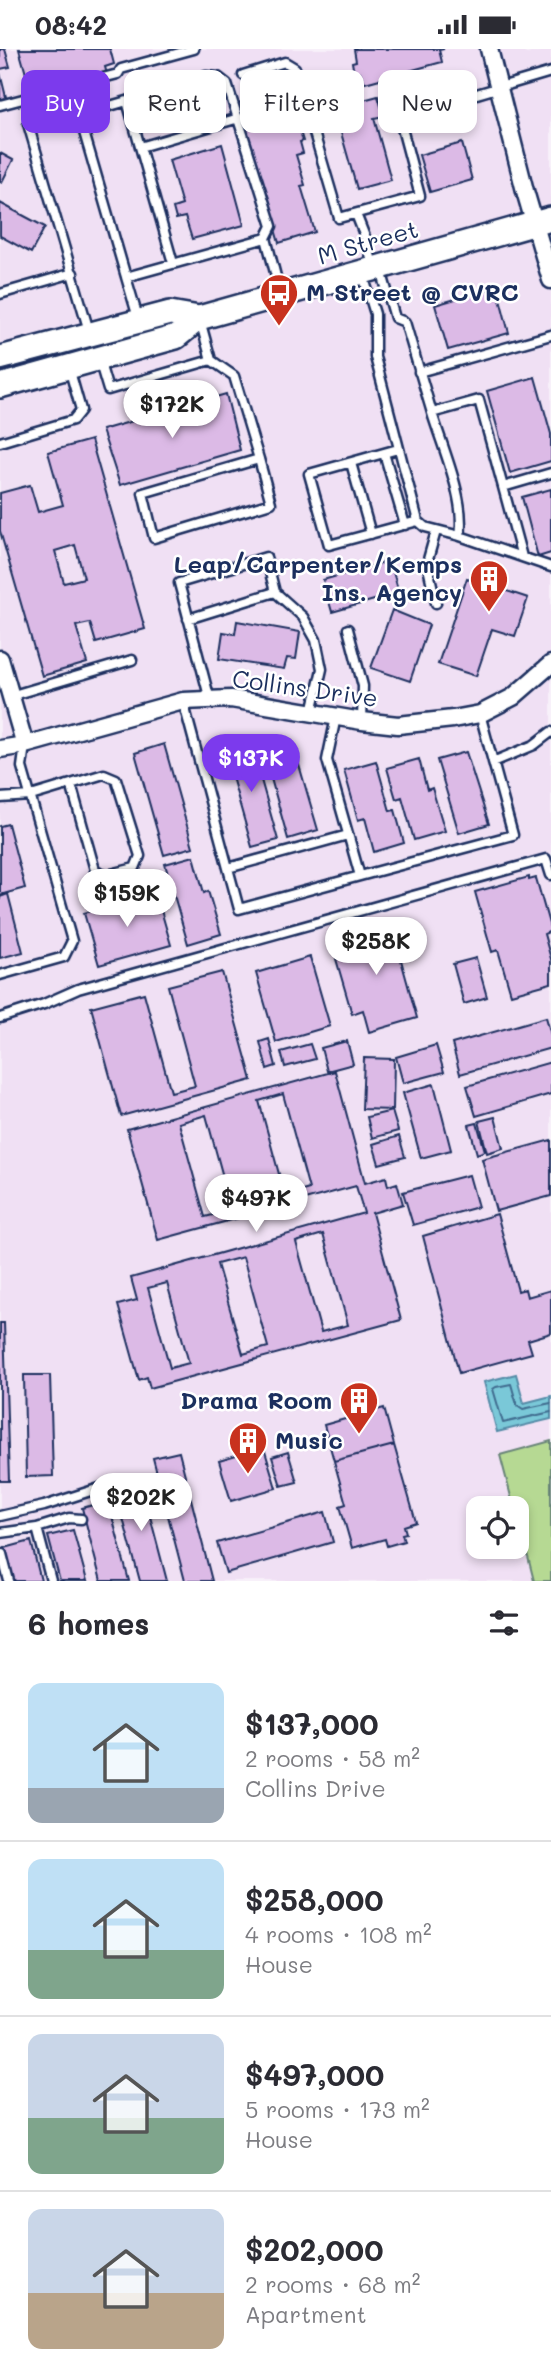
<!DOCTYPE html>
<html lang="en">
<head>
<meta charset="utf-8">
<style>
	:root { --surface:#fff; --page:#f2f2f3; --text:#2b2b33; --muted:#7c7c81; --line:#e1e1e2; --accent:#7c3aed }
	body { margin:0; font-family:Mali,sans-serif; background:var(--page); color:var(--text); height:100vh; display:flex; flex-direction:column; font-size:26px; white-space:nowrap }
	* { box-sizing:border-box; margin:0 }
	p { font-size:23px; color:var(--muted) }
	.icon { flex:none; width:38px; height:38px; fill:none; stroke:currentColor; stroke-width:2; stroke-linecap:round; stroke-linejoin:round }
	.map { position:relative; height:1532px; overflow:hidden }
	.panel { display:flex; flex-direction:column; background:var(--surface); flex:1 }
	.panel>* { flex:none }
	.banner { position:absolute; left:21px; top:21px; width:509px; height:63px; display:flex; gap:14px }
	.buttons { position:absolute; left:466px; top:1447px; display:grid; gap:14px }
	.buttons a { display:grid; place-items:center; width:63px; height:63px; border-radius:14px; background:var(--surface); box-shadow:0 4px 10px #0003; font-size:35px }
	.price { position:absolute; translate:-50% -60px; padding:0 16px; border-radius:24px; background:#fff; color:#222; font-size:23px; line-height:46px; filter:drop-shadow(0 2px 4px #0008) }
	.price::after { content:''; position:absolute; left:50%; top:42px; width:21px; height:16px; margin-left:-10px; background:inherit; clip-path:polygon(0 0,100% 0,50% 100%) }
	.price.current { background:var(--accent); color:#fff }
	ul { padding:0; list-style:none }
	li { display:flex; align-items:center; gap:21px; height:175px; padding:0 28px }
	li+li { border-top:2px solid var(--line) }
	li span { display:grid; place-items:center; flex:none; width:196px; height:140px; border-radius:14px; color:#555 }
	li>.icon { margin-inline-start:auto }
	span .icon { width:84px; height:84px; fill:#fffc; stroke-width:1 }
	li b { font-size:30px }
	h2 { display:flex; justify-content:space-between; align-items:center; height:84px; padding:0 28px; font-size:30px }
	.pill { padding:0 24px; border-radius:14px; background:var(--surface); box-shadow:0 4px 10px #0003; font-size:24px; line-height:63px }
	.pill.current { background:var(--accent); color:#fff }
	.status { display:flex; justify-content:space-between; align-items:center; height:49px; padding:0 35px; background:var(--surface); direction:ltr }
	.status svg { height:19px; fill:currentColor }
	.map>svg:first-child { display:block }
	.built { fill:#f0e0f4; fill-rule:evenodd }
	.green { fill:#b6d993; stroke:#688478; stroke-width:2 }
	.water { fill:#7ac8d8; stroke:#548ba7; stroke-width:2 }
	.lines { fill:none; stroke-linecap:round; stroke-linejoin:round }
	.shore { stroke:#416c8f; stroke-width:2 }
	.building { fill:#dcbae6; stroke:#1b2f5e; stroke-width:2; fill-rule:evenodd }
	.lane-casing { stroke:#1b2f5e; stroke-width:13 }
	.street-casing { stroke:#1b2f5e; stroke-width:21 }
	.secondary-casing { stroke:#1b2f5e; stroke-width:28 }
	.lane { stroke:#fff; stroke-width:8 }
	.street { stroke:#fff; stroke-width:16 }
	.secondary { stroke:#fff; stroke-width:23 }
	.labels { text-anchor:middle; stroke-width:5; stroke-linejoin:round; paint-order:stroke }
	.street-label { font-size:24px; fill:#1b2f5e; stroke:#fff }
	.poi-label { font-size:24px; font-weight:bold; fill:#1b2f5e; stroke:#fff; text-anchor:start }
</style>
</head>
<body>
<div class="status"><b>08:42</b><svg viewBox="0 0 49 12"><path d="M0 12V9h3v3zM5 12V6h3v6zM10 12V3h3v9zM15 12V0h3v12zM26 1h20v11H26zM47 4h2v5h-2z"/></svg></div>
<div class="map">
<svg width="551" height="1532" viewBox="0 0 551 1532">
	<rect width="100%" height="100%" fill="#f8f1fa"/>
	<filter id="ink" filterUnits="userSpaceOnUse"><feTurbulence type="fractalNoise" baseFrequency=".0143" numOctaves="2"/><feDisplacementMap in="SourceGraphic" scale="14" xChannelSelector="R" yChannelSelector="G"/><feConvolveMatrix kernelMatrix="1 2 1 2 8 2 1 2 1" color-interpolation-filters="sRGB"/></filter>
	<g filter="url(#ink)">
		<path class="built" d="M0,0H523L526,5L551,0V1532H0ZM478,1460H516V1498H478Z"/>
		<path class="green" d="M551,1392V1532H534L516,1460L514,1459L500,1406Z"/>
		<path class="water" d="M516,1325L524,1354L551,1347V1370L497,1383L484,1333Z"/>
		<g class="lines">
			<path class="shore" d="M551,1354L523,1360L517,1356L511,1335L496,1338L493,1340L503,1374L551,1363"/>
		</g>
		<path class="building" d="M0,0H5L10,18L0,20Z
			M19,0H110L114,15L105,18L107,25L36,44L34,38L30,39Z
			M354,0H444L439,1L442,13L365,34L360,23L356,24L353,19L352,13L356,12Z
			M0,24L7,52L0,54Z
			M284,41L292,67L295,66L303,92L300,93L303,104L296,106L305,136L301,137L315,183L279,194L238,54Z
			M378,47L384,67L374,69L391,131L357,140L334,59Z
			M462,94L472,131L430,143L419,106Z
			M222,95L244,176L192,190L185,168L176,170L173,159L182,156L169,111Z
			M0,104L13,111L2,133L0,132Z
			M0,154L45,178L31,204L0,187Z
			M497,238L509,284L448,301L435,256Z
			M535,328L551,385V412L510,424L487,342Z
			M226,345L240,401L120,436L102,381Z
			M91,391L145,580L96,594L90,574L76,577L87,614L42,627L0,482V444L30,436L38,463L63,456L48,403ZM75,496L84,529L64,534L55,502Z
			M551,440V504L538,508L522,448Z
			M390,512L399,544L332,563L323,531Z
			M467,529L528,549L515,587L492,580L476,627L438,615Z
			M392,561L429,576L410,632L371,619Z
			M237,572L300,583L296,610L287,609L284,620L219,610L223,583L235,585Z
			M250,692L278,791L252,798L224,700Z
			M292,692L318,781L288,790L263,701Z
			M164,695L193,798L164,806L135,704Z
			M466,703L489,775L459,784L437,711Z
			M419,710L427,741L432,739L445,782L414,791L402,748L396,750L387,719Z
			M376,712L390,762L395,761L404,794L374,803L365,769L358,771L344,721Z
			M8,775L25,839L0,846V777Z
			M194,807L204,844L208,842L221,885L188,895L165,815Z
			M529,828V831L536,829L551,882L544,885L551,910V934L511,945L498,901L492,903L475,843Z
			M156,844L171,896L99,916L84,864Z
			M8,845L23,903L0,909V848Z
			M390,871L417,969L369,983L363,961L352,965L336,910L348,906L342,884Z
			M310,908L330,977L276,993L256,924Z
			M476,909L487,948L464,955L453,915Z
			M222,923L252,1031L121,1067L91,958L144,944L171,1043L195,1037L168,937Z
			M546,968L551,986V999L460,1025L452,995Z
			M269,990L276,1017L267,1020L260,993Z
			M347,992L353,1015L327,1022L321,999Z
			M310,995L315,1010L285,1018L281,1003Z
			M436,996L444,1023L403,1034L396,1008Z
			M364,1009L394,1010L393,1061L362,1060Z
			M551,1013V1045L476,1067L467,1037Z
			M335,1022L365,1134L386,1128L388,1137L397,1134L403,1155L372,1164L401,1271L150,1339L147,1328L139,1331L118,1256L137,1251L131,1229L364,1164L356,1137L158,1191L127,1080ZM283,1045L309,1140L285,1147L259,1052ZM206,1066L232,1161L205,1168L179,1074ZM323,1185L348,1276L321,1283L296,1193ZM243,1208L268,1298L243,1305L217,1215ZM167,1234L189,1314L170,1319L148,1239Z
			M434,1035L451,1101L421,1109L403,1044Z
			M392,1062L398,1082L372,1089L367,1068Z
			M495,1068L503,1099L487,1104L479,1072Z
			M477,1074L485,1102L477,1105L469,1076Z
			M399,1087L405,1108L379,1115L373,1095Z
			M551,1091V1147L496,1162L482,1110Z
			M469,1126L478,1158L413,1176L403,1143Z
			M497,1165L518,1242L525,1240L527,1248L551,1241V1284L528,1291L532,1304L459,1324L423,1187Z
			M0,1274H4L9,1432H0Z
			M24,1326H50L53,1427L26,1428Z
			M384,1359L394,1396L334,1412L324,1376Z
			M394,1396L416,1473L404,1477L406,1484L402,1485L404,1492L387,1497L385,1490L352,1499L340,1457L346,1455L334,1412Z
			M264,1399L276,1439L231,1452L219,1412Z
			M179,1403L212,1532H185L153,1409Z
			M288,1403L297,1433L281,1437L272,1408Z
			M141,1433L167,1532H140L115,1440Z
			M108,1452L129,1532H101L82,1459Z
			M325,1463L333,1493L226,1524L217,1494Z
			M73,1481L87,1532H60L48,1487Z
			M31,1492L41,1532H14L5,1499Z"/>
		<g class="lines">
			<g class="lane-casing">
				<path id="lane" d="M243,26L285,13L295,19L339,169L420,147L399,68L551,23
					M127,52L206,27L218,28L227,35L272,177L266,189
					M0,56L118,25L121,20L194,0
					M28,75L89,282
					M140,98L239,69
					M356,165L367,193L373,217
					M381,221L395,269L405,273L432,364L479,351L503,438L551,424
					M363,226L375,265V308L418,472L425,478L460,487L551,518
					M126,228L79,66L127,52L173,214
					M0,245L73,224
					M200,271L211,311L234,327L259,410L143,444L154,489L271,454L259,410
					M139,272L126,228L266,189L280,243
					M99,311L108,341L211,311
					M419,323L551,286
					M432,364C443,400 466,451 460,487
					M0,393L73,371L81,361L69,319
					M398,400L309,425L329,496L418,472
					M384,404L405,476
					M351,414L371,485
					M503,438L522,508
					M275,543L303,568L316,591L322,620L312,663
					M436,554L427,514L436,482
					M188,570L275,543L266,508L179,534L210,651
					M348,580L363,637L362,672
					M10,647L132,611
					M183,652L239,860L360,827L327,711L336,668
					M493,713L534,696L551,683
					M0,749L31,747L104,725L116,730L140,807L135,819L107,826L95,821L71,735
					M228,819L348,786
					M360,827L513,786L480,665
					M0,926L64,908L72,892L22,718L25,696
					M0,969L44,955L78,940L546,810L551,826
					M0,1467L44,1457L106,1437
					M37,1479L51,1532
					M0,1484L37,1479L69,1469L81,1470
					M2,1505L9,1532"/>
			</g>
			<g class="street-casing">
				<path id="street" d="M489,0L525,142L551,231
					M0,610L25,696
					M0,700L25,696L183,652L231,650L362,672L398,676L453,670L480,665L513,648L551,615"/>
			</g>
			<g class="secondary-casing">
				<path id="secondary" d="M0,309L170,264L199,269
					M0,337L176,288L199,269L551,170"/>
			</g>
			<use href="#lane" class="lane"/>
			<use href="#street" class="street"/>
			<use href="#secondary" class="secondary"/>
		</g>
	</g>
	<defs>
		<g id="bus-pin" transform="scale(2.0125)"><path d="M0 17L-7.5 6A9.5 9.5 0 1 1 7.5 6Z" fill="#c8321e" stroke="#fff"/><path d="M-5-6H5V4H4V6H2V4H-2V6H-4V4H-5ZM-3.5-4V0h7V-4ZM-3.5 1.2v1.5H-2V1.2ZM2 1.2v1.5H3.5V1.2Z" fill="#fff"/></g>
		<g id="building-pin" transform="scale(2.0125)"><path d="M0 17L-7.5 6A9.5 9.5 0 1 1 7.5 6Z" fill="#c8321e" stroke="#fff"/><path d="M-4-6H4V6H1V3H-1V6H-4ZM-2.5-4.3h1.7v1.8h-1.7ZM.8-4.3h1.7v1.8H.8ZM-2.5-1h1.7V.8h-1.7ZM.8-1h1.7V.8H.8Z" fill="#fff"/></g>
	</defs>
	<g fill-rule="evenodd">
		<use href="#bus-pin" x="279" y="244"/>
		<use href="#building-pin" x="489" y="530"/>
		<use href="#building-pin" x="359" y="1352"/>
		<use href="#building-pin" x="248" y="1392"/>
	</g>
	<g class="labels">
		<g class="street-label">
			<text transform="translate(368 194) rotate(-16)" y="8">M Street</text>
			<text transform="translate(305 640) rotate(8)" y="8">Collins Drive</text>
		</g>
		<g class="poi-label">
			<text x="306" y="252">M Street @ CVRC</text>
			<text x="462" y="524" text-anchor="end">Leap/Carpenter/Kemps<tspan x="462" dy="28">Ins. Agency</tspan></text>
			<text x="332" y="1360" text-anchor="end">Drama Room</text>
			<text x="275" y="1400">Music</text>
		</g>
	</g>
</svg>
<div class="buttons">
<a><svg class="icon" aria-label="locate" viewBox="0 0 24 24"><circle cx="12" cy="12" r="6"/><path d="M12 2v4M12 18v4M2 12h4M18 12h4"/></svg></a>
</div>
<b class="price" style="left:172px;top:391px">$172K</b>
<b class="price current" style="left:251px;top:745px">$137K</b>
<b class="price" style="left:127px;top:880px">$159K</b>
<b class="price" style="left:376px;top:928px">$258K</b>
<b class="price" style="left:256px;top:1185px">$497K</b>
<b class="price" style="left:141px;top:1484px">$202K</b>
<div class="banner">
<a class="pill current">Buy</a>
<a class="pill">Rent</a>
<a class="pill">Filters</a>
<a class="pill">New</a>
</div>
</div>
<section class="panel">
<h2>6 homes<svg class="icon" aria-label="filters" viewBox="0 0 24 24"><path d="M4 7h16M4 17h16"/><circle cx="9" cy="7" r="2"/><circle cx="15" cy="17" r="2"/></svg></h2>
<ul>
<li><span style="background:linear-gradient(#bfe0f5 75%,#9aa5b1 0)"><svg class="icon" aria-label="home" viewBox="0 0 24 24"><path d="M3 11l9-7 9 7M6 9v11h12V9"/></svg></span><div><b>$137,000</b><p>2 rooms · 58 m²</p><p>Collins Drive</p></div></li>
<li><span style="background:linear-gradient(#bfe0f5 65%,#7fa58c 0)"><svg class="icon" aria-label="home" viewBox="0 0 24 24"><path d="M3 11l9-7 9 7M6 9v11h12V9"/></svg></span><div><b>$258,000</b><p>4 rooms · 108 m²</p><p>House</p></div></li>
<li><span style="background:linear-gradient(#c9d6e8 60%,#7fa58c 0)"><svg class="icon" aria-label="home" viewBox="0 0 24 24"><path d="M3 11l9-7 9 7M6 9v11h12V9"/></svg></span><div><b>$497,000</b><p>5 rooms · 173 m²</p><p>House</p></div></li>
<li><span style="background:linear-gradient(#c9d6e8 60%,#b9a48a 0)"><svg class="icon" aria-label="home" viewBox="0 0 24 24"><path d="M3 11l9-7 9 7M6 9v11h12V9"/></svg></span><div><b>$202,000</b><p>2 rooms · 68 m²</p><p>Apartment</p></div></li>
</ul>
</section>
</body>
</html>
